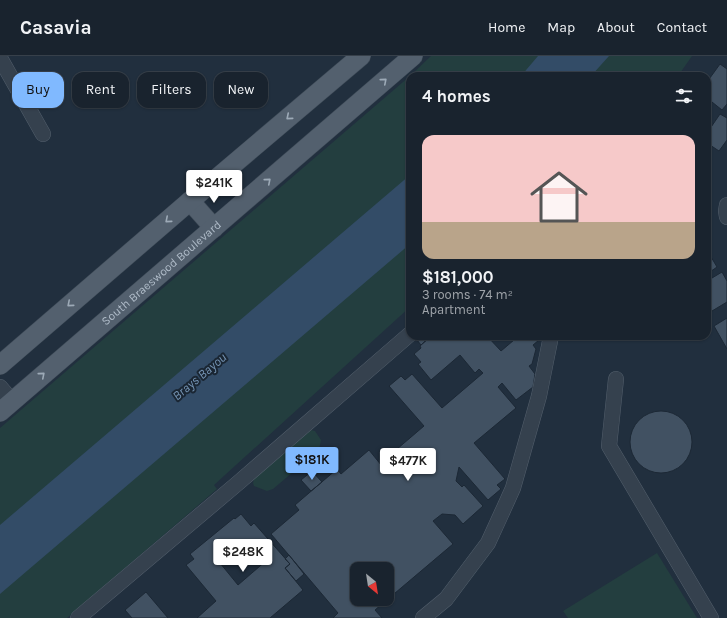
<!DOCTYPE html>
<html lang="en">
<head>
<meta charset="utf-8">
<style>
	:root { --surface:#19232e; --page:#222b36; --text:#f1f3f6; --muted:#9fa4aa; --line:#37404a; --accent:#80b9ff }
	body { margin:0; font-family:Karla,sans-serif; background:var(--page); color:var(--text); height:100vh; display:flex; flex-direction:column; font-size:15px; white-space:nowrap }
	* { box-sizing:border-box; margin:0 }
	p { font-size:13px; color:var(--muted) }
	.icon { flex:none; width:22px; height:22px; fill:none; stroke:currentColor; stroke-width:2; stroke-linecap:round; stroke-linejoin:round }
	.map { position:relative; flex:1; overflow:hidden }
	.sheet { position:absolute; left:406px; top:16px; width:305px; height:268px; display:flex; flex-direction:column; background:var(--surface); border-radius:12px; box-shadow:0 1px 3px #0004,0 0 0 1px var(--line) }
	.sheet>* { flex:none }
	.hud { position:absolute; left:12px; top:16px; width:334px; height:36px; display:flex; gap:8px }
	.needle { width:26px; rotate:150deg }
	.tools { position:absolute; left:350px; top:506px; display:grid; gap:8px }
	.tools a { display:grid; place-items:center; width:44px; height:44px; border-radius:8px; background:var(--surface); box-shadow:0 1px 3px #0004,0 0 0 1px var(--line); font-size:20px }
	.price { position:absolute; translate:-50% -34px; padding:0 9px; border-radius:4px; background:#fff; color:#222; font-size:13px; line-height:26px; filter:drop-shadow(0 1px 2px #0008) }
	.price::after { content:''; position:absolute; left:50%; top:24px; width:12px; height:9px; margin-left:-6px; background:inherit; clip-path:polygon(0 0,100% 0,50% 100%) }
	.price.selected { background:var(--accent); color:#111 }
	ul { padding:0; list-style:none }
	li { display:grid; align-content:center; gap:8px; height:212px; padding:0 16px }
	li span { display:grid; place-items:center; height:124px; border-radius:12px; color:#555 }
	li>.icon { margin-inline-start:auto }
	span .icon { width:72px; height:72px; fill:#fffc; stroke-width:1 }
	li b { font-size:17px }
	h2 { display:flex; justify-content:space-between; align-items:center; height:48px; padding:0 16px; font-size:17px }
	.tag { padding:0 14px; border-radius:12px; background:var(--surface); box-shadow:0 1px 3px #0004,0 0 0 1px var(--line); font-size:14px; line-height:36px }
	.tag.selected { background:var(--accent); color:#111 }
	header { display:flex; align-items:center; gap:24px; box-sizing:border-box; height:56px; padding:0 20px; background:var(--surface); border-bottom:1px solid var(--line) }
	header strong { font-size:19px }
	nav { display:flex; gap:22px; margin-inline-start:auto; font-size:14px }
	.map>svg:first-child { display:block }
	.green { fill:#233e3f }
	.water { fill:#334c67 }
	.building { fill:#415162; stroke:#1c2835; fill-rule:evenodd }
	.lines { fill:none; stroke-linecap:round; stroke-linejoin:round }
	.minor-casing { stroke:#535f6c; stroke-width:16 }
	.major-casing { stroke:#3e4a57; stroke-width:20 }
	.minor { stroke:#35414e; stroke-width:15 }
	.major { stroke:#53606e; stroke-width:19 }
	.oneway { stroke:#9daab7 }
	.labels { text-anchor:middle; stroke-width:4; stroke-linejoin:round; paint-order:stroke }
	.street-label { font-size:12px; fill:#b0bcc9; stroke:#1a2633 }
	.water-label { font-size:13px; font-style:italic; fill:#7594b4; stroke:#1a2633 }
</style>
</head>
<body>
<header>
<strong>Casavia</strong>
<nav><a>Home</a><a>Map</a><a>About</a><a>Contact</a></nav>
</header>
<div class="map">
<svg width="727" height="562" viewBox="0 0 727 562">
	<rect width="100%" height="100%" fill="#212f3e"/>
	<path class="green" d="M431,0H692L678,20H410Z
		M410,20V251L214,429L217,433L67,562H0V372Z
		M311,374L315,375L321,384L319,394L273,433L267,435L254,430L253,427L254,423Z
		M657,497L697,562H568L563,555Z"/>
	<path class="water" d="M538,0H609L591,20H521Z
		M410,119V188L0,538V469Z"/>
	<path class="building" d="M720,8L727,13V48L722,54L707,42V26Z
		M720,58L727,62V84L719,95L707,87V77Z
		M707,194L717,211L707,218Z
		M722,216L727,225V246L707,258V225Z
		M727,262V293L714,270Z
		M421,280H431L421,289L417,284Z
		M431,280H487L501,295L514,284L510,280H536L539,284L533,289L536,293L532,308L529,310L535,318L533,331L516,344L502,327L498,331L516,352L474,387L505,423L497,429L501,433L488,444L459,411L456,425L462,431L464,429L483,450L463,468L455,459L442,458L433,465L453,488L375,554L382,562H333L338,557L271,478L299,454L295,449L337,413L341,418L369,394L386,415L390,412L383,405L424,370L389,330L401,320L405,324L412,318L442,352L483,317L479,313L475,317L460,299L431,324L418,308L421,306L414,298L421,292L420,290ZM357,513H387V543H357Z
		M630 386a31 31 0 1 1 62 0a31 31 0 1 1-62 0Z
		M312,415L322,426L311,435L301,424Z
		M241,458L251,470L254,467L290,508L285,512L303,534L270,562H197L216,545L186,509L194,503L190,498L234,462L235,463ZM251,485L267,504L238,529L220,507L225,503L227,505Z
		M289,499L304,518L296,525L285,512L290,508L285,503Z
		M146,536L168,562H132L125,554Z"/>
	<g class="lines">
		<g class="minor-casing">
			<path id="minor" d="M0,2L43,78
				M727,149L726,155L727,161
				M616,323L609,390L711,562
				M0,331L12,345
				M78,562L238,427L410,278
				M423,562L446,543L488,487L504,452L513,432L539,340L551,280"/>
		</g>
		<g class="major-casing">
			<g id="major">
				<path d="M190,145L214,172"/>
				<path d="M0,309L190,145L361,0"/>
				<path id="s1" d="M0,356L413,0"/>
			</g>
		</g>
		<use href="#minor" class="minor"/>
		<use href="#major" class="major"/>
	</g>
	<defs><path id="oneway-chevron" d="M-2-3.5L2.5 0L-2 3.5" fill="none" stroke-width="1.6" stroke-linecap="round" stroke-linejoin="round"/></defs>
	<g class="oneway">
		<use href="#oneway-chevron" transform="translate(384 25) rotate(-41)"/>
		<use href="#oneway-chevron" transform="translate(289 61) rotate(140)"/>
		<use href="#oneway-chevron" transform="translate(268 125) rotate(-41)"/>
		<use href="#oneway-chevron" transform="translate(168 164) rotate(139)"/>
		<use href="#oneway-chevron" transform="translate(70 248) rotate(139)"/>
		<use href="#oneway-chevron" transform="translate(42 319) rotate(-41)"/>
	</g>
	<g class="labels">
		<g class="street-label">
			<text dy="4" stroke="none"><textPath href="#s1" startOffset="213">South Braeswood Boulevard</textPath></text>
		</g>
		<g class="water-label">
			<text transform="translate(199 320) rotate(-40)" y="5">Brays Bayou</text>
		</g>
	</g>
</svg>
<div class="tools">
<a><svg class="needle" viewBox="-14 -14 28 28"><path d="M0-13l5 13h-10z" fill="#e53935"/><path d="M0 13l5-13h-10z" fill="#9fa4aa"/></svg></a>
</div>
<b class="price" style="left:214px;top:148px">$241K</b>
<b class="price selected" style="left:312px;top:425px">$181K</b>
<b class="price" style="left:408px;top:426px">$477K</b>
<b class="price" style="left:243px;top:517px">$248K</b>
<div class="hud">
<a class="tag selected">Buy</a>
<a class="tag">Rent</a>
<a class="tag">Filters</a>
<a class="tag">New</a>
</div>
<section class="sheet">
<h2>4 homes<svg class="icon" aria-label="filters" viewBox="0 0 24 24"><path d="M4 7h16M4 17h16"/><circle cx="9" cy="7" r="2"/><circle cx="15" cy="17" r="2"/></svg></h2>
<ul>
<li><span style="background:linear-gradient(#f6c9c9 70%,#b9a48a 0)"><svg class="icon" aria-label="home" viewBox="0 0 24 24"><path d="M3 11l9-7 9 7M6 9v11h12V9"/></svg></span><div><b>$181,000</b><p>3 rooms · 74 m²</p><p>Apartment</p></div></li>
</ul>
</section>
</div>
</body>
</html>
